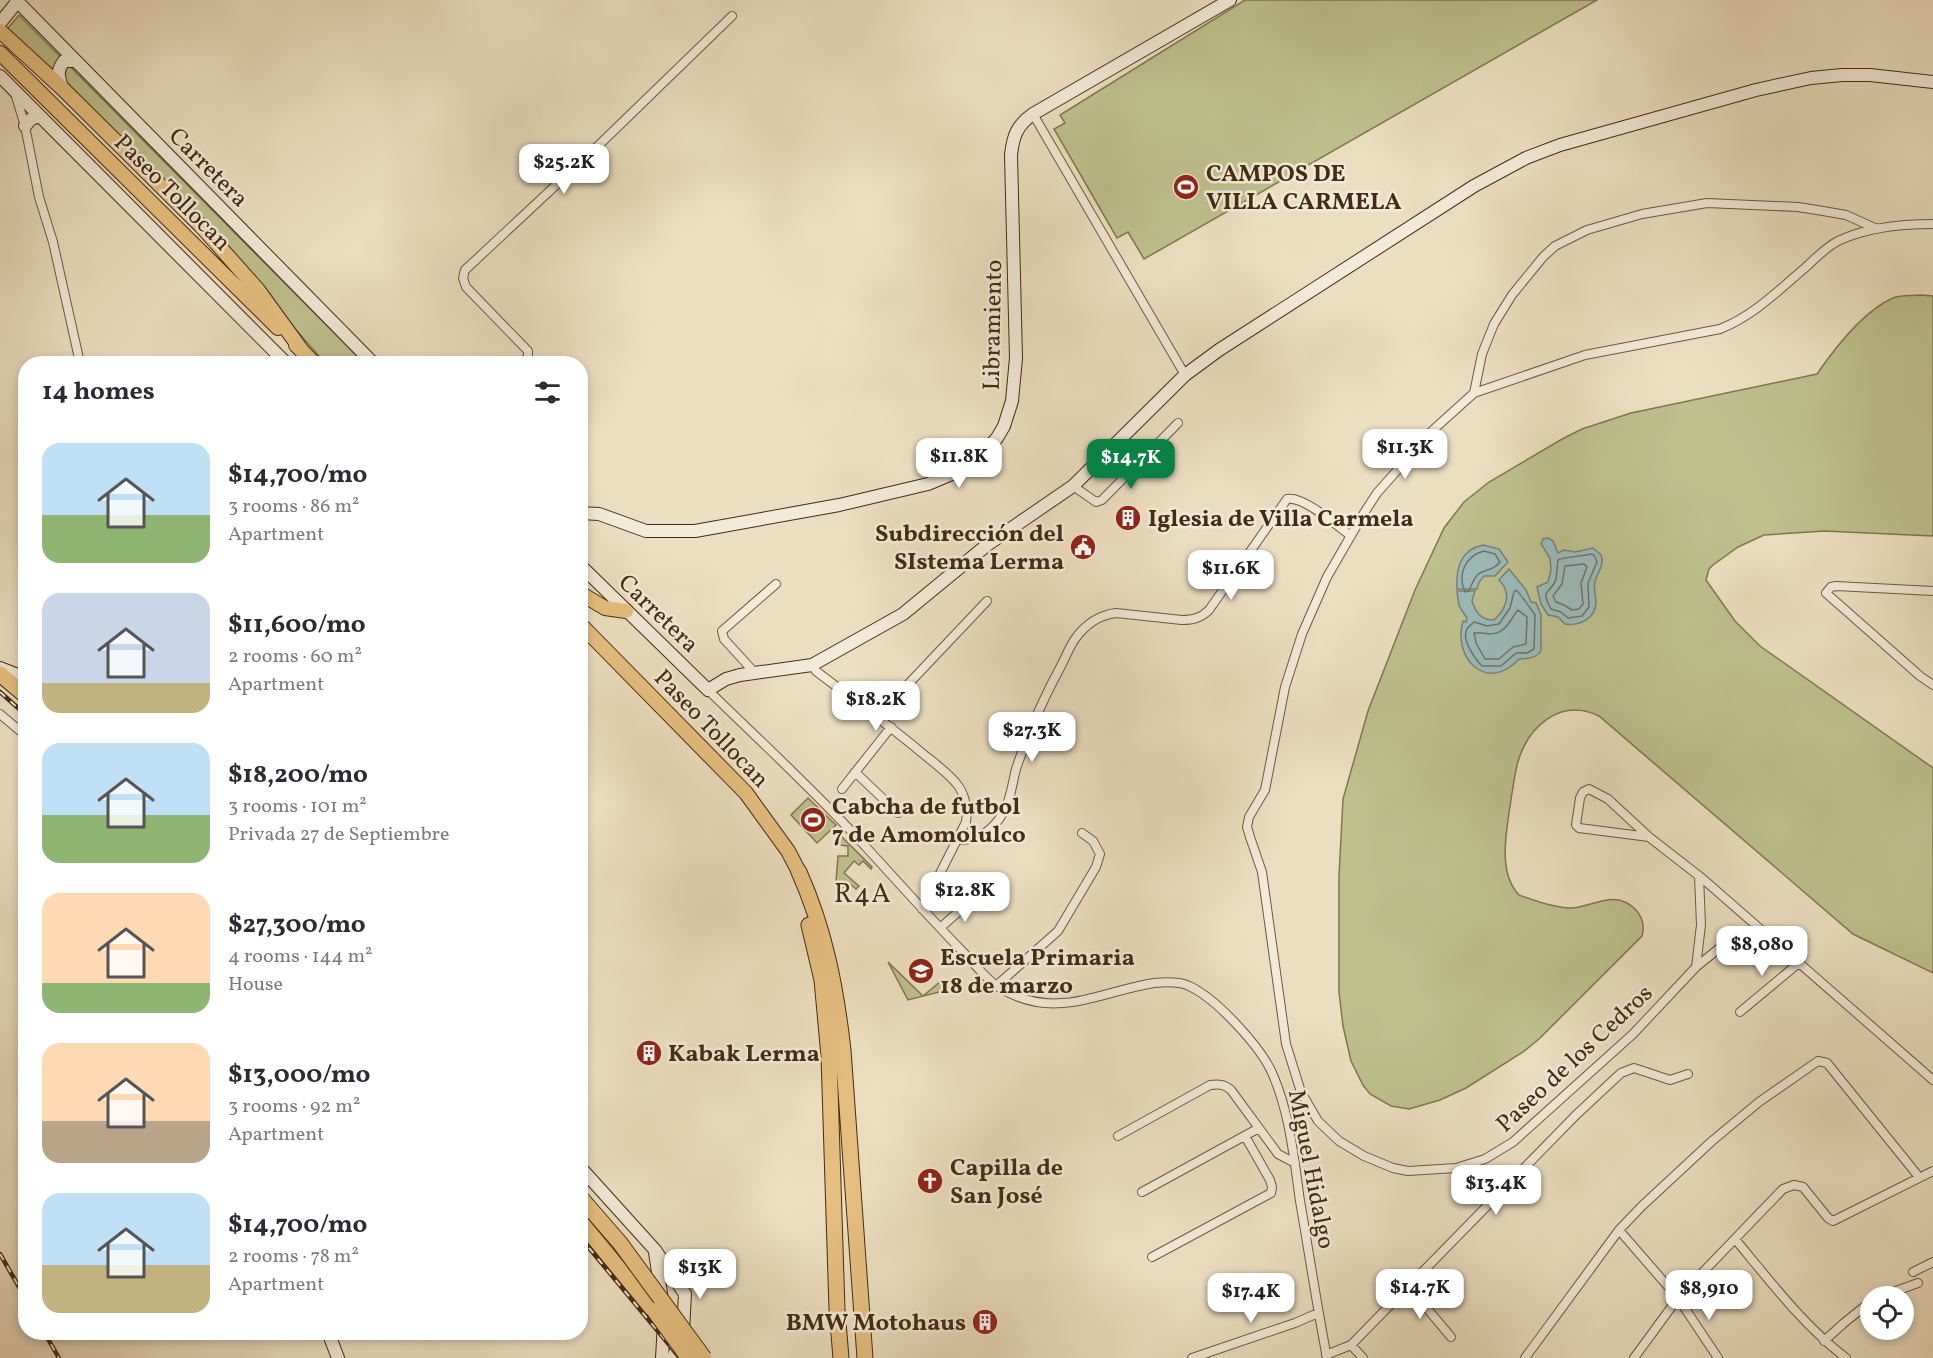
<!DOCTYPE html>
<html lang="en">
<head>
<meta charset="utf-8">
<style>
	:root { --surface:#fff; --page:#f2f2f3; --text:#2b2b33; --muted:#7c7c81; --accent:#0b8043 }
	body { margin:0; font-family:Vollkorn,serif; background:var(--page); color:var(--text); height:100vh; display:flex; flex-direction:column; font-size:22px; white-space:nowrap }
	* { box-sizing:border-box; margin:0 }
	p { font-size:20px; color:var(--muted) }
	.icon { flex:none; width:33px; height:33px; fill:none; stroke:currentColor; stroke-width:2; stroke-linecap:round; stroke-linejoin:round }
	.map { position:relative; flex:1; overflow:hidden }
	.side { position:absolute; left:18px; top:356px; width:570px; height:984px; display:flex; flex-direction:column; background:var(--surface); border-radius:24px; box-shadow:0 3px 9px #0003 }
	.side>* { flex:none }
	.tools { position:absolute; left:1860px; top:1286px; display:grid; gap:12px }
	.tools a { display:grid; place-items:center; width:54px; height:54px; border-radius:50%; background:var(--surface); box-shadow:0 3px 9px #0003; font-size:30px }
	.price { position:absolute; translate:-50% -51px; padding:0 14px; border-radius:12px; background:#fff; color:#222; font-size:20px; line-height:39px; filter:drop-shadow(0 2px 3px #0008) }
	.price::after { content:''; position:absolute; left:50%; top:36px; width:18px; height:14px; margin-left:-9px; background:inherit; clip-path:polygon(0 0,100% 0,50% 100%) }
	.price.current { background:var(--accent); color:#fff }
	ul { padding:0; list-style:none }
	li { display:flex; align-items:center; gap:18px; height:150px; padding:0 24px }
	li span { display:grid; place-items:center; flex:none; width:168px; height:120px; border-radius:18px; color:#555 }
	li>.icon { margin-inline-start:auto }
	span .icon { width:72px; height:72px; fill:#fffc; stroke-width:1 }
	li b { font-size:26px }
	h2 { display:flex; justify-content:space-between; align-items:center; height:72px; padding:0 24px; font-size:26px }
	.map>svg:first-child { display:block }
	.green { fill:#bec08e; stroke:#817651; stroke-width:1.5 }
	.water { fill:#9bbbba; stroke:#788178; stroke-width:1.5 }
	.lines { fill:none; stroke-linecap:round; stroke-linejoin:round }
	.shore { stroke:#707367; stroke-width:1.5 }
	.minor-casing { stroke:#6e583f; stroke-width:10 }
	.secondary-casing { stroke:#442b14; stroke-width:14 }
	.trunk-casing { stroke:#442b14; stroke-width:16 }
	.motorway-casing { stroke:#442b14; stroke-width:17 }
	.minor { stroke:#f3ead7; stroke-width:8 }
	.secondary { stroke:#f3ead7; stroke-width:12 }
	.trunk { stroke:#e6c080; stroke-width:14 }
	.motorway { stroke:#e6c080; stroke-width:15 }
	.rail-casing { stroke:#442b14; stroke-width:4.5 }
	.rail { stroke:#f3ead7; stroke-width:2; stroke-dasharray:7; stroke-linecap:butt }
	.primary-bridge-casing { stroke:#442b14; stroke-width:16; stroke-linecap:butt }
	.motorway-bridge-casing { stroke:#442b14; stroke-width:17; stroke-linecap:butt }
	.primary-bridge { stroke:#e6c080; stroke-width:14 }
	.motorway-bridge { stroke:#e6c080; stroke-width:15 }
	.labels { text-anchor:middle; stroke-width:5; stroke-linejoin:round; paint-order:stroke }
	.street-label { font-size:24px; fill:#442b14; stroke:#f3ead7 }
	.poi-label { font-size:24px; font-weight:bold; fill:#442b14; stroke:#f3ead7; text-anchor:start }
	.quarter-label { font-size:27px; letter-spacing:1.5px; fill:#442b14; stroke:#f3ead7 }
</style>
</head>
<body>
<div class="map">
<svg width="1933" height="1358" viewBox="0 0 1933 1358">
	<rect width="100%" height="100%" fill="#ecdfc1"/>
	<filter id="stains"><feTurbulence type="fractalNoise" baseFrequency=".00333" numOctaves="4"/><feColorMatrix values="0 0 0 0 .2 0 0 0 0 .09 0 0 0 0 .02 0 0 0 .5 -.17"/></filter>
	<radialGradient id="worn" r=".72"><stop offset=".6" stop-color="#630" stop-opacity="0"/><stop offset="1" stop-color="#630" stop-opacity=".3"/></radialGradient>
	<path class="green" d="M1245,0H1597L1144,259L1128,232L1117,238L1054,129L1065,123L1060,115Z
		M19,15L364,363H325L283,315L8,33V28Z
		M1921,295L1933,296V536L1824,531L1764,535L1738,547L1713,565L1709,569L1706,580L1735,621L1760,646L1933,768V973L1853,934L1599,716C1560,697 1527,727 1517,765C1514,779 1512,793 1510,806C1506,834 1498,873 1519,895C1536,901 1552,907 1569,908C1591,909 1614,887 1636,910C1642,917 1645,926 1642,936L1539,1039L1523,1052L1466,1088L1440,1100L1409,1109L1391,1106L1370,1094L1363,1085L1351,1061L1343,1026L1339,992V876L1343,799L1368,711L1415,590L1444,528L1464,502L1489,482L1564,438L1582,429L1631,413L1817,374C1835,348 1863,311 1893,298C1901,295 1912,296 1921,295Z
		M808,798L836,825L817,843L791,815Z
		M839,834L872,867L871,869L863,861L859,865L854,861L844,873L859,886L856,889L850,884L846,889L836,882L838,856H848V846L840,845Z
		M888,962L923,996L941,981L951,989L908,1000Z"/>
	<path class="water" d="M1548,538L1553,541L1558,553L1564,550L1575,552L1593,548L1601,555C1605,567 1597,571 1595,582C1593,589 1596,595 1596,602C1596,619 1579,626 1565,624L1558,617L1548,615L1541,604L1537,587L1548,582L1551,570L1550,558L1541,544L1543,539Z
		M1483,545L1499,549L1508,562L1495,576H1484L1479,582L1477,589H1457C1456,568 1460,550 1483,545Z
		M1509,569L1526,590L1531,602L1536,603L1541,615V651C1537,658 1527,659 1519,659C1487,694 1452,658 1463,621L1466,622L1467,618L1459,606L1457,591H1475L1472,601C1476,613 1481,620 1494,620C1507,608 1512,593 1499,580Z"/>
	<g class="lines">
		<path class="shore" d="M1484,551L1495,554L1500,562C1486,578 1480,561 1469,591L1465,592C1457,575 1465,556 1484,551Z
			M1591,554L1594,555L1597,562L1588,583L1589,607L1582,616L1568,618L1561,612L1551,609C1539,587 1551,595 1556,579C1557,573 1557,566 1558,560C1568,556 1579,557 1591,554Z
			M1584,564L1587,567L1581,583L1583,604L1579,609L1572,610L1564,605L1556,602L1553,596L1562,584L1565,566Z
			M1516,590C1519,592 1533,612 1535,615L1534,649L1527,653H1516L1501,666H1482C1475,659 1461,639 1467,629C1469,626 1472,624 1474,622L1487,626L1499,624L1510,608L1514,592Z
			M1518,610L1527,617L1526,644L1513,647L1499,659H1485L1476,643L1474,633C1479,632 1483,633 1489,634C1506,634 1509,621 1518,610Z"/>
		<g class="minor-casing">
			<path id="minor" d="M15,93L25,126L39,197L53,242L80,363
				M1033,114L1185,375
				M521,363L528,357V351L466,287L463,278L465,270L600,144L732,16
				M1474,393L1482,354L1494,324L1512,295L1543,257L1555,246L1587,230L1642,214L1707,203L1798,207L1823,211L1846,215L1877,229
				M1073,486L1096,502L1102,500L1178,423
				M1933,591L1836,586L1831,587L1826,593L1920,676L1933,685
				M812,665L816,671C851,698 888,724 922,753C933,762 947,772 956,783C965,793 968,810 966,822L922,909
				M754,672L724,639L722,631L776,584
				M708,690C761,742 816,792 865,846C898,882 930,918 963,952C975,964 986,980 1000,988C1055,1021 1098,992 1154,983C1165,982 1179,981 1189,986C1216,998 1262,1048 1273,1075C1290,1114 1294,1159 1300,1201C1309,1253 1317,1306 1327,1358
				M0,714L26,736
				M877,717L987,601
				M855,772L898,813
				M842,789L891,727
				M1649,837L1579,828L1576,825L1580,798L1583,792L1589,789L1608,799L1649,837L1703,879L1933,1080
				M958,840C978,841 993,830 1003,813C1011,800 1012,784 1016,769C1028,733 1044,697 1062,664C1066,656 1070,646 1075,639C1085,625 1099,615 1116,613L1182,620C1193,620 1201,618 1209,610L1287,499C1304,496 1336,525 1351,536
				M940,928L973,899
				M1775,941L1742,938L1722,946L1696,967L1633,1034L1513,1142L1485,1159L1456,1168L1408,1171L1393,1168L1364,1156L1339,1141L1318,1121L1301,1092L1286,1044L1262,872L1250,837L1247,827L1249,817L1265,790L1285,687L1302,634L1327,577L1364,513L1377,493L1433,430L1474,393L1585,355L1720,329C1753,316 1779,290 1806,267C1816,258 1826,247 1838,241C1867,227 1901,224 1933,224
				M1696,967L1701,925L1699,876
				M996,986L1058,931L1096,867L1100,854L1093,841L1082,833
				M1740,1012L1800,962
				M1118,1136L1210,1085C1219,1084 1224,1084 1231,1090L1278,1154L1295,1163
				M1142,1192L1259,1128
				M1619,1230L1678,1298L1718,1358
				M1735,1239C1770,1281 1803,1325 1846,1358
				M1152,1257L1271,1193L1272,1187L1270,1180L1245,1136
				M1913,1272L1933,1262
				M1409,1287L1451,1337
				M1882,1296L1918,1283
				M1824,1341L1844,1323L1870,1302
				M1351,1345L1363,1358
				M1326,1355L1351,1345L1576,1115L1621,1073L1634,1068L1670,1080L1688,1074
				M1192,1358L1295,1323L1318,1313
				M1525,1358L1619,1230L1642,1206L1712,1141L1759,1102L1818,1061L1827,1063L1919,1177
				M1634,1358L1678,1298L1783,1189L1794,1185L1803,1187L1828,1218L1833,1221L1933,1171"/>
		</g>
		<g class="secondary-casing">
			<path id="secondary" d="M16,0L373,363
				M0,23L17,2
				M0,76L286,363
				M62,88C59,77 56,71 64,61H75
				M25,126L31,119L40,116
				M580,513L599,514L646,531H695L839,505L928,484L971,466L997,438L1004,426L1012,401L1016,358L1011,155C1013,136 1017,125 1033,114L1230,0
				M580,565L708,690L726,679L740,675L812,665L903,614L987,545L1073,486L1185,375L1219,350L1474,186L1526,158L1560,145L1756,90L1811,78L1842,75H1870L1933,82
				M0,668L26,678
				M580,1167L655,1250L685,1294L683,1331L673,1358
				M655,1252L662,1300
				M328,1332L338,1358
				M662,1358L664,1323"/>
		</g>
		<g class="trunk-casing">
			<path id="trunk" d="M0,31L62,88L202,227L258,290L303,352
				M0,53L278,328
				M296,345L314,363
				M580,593L605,608L626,611
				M580,624L746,793L788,851L799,872"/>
		</g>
		<g class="motorway-casing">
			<path id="motorway" d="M0,674L26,696
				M799,872C825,930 836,988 843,1050L865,1358
				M809,925L822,980L829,1056L837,1310L841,1358
				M580,1221L653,1310"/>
		</g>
		<use href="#minor" class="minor"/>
		<use href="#secondary" class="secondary"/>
		<use href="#trunk" class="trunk"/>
		<use href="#motorway" class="motorway"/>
		<g class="rail-casing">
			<path id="rail" d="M0,692L26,715
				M580,1237L680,1358
				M0,1254L26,1299
				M44,1332L59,1358"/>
		</g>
		<use href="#rail" class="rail"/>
		<g class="primary-bridge-casing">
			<path id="primary-bridge" d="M653,1310L688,1358"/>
		</g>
		<g class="motorway-bridge-casing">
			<path id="motorway-bridge" d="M580,1197L620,1243L704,1358"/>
		</g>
		<use href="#primary-bridge" class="primary-bridge"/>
		<use href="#motorway-bridge" class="motorway-bridge"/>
	</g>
	<defs>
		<g id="stadium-disc" transform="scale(1.35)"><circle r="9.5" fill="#8f2418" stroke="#f3ead7"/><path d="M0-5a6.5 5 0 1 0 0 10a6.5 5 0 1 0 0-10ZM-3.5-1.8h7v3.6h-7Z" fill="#fff"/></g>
		<g id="building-disc" transform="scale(1.35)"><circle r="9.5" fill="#8f2418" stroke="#f3ead7"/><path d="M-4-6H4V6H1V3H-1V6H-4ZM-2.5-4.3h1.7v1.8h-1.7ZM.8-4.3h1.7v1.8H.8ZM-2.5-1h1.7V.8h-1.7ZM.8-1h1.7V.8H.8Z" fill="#fff"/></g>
		<g id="civic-disc" transform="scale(1.35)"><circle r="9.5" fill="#8f2418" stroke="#f3ead7"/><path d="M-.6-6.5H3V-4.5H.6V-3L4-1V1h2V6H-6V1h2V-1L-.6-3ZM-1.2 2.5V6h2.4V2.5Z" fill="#fff"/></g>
		<g id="school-disc" transform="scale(1.35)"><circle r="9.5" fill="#8f2418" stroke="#f3ead7"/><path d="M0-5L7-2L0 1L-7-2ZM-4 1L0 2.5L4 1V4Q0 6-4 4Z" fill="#fff"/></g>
		<g id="church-disc" transform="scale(1.35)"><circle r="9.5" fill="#8f2418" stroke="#f3ead7"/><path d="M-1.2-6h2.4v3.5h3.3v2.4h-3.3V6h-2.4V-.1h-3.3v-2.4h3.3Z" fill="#fff"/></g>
	</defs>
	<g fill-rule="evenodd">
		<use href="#stadium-disc" x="1186" y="187"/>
		<use href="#building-disc" x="1128" y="518"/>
		<use href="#civic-disc" x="1083" y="547"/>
		<use href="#stadium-disc" x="813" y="820"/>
		<use href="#school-disc" x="921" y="971"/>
		<use href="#building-disc" x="649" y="1053"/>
		<use href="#church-disc" x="930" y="1181"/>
		<use href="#building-disc" x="985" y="1322"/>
	</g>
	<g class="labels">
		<g class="street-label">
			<text transform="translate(209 167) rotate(45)" y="8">Carretera</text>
			<text transform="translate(173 192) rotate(45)" y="8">Paseo Tollocan</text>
			<text transform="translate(992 325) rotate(-89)" y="8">Libramiento</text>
			<text transform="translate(659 613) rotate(44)" y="8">Carretera</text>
			<text transform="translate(712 728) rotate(46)" y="8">Paseo Tollocan</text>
			<text transform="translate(1574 1058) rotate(-43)" y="8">Paseo de los Cedros</text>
			<text transform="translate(1312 1169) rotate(79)" y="8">Miguel Hidalgo</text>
		</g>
		<g class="poi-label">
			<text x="1206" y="181">CAMPOS DE<tspan x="1206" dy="28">VILLA CARMELA</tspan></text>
			<text x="1148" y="526">Iglesia de Villa Carmela</text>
			<text x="1064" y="541" text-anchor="end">Subdirección del<tspan x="1064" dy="28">SIstema Lerma</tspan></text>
			<text x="832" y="814">Cabcha de futbol<tspan x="832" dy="28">7 de Amomolulco</tspan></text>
			<text x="940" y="965">Escuela Primaria<tspan x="940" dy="28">18 de marzo</tspan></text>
			<text x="668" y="1061">Kabak Lerma</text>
			<text x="950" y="1175">Capilla de<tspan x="950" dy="28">San José</tspan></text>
			<text x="966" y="1330" text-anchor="end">BMW Motohaus</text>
		</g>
		<g class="quarter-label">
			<text x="863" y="902">R4A</text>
		</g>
	</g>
	<rect width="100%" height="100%" filter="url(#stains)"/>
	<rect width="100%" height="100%" fill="url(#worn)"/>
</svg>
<div class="tools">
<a><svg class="icon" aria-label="locate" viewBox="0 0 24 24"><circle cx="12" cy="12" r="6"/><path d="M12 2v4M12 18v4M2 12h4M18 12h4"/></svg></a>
</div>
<b class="price" style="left:564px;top:195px">$25.2K</b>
<b class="price" style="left:1405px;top:480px">$11.3K</b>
<b class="price" style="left:959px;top:489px">$11.8K</b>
<b class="price current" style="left:1131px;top:490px">$14.7K</b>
<b class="price" style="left:1231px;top:601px">$11.6K</b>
<b class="price" style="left:876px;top:732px">$18.2K</b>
<b class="price" style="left:1032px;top:763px">$27.3K</b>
<b class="price" style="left:965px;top:923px">$12.8K</b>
<b class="price" style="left:1762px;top:977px">$8,080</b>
<b class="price" style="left:1496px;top:1216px">$13.4K</b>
<b class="price" style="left:700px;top:1300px">$13K</b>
<b class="price" style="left:1420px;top:1320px">$14.7K</b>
<b class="price" style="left:1709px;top:1321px">$8,910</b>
<b class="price" style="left:1251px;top:1324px">$17.4K</b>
<section class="side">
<h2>14 homes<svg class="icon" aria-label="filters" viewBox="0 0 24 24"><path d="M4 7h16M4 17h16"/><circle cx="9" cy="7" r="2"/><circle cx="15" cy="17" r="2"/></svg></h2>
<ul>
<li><span style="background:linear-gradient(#bfe0f5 60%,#8fb573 0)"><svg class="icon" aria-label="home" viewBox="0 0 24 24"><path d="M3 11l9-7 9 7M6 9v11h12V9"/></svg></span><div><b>$14,700/mo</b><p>3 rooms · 86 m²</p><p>Apartment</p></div></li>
<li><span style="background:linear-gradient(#c9d6e8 75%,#c2b280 0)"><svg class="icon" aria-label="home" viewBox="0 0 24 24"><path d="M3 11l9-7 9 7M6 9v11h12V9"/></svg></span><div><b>$11,600/mo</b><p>2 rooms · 60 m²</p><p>Apartment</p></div></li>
<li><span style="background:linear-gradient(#bfe0f5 60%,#8fb573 0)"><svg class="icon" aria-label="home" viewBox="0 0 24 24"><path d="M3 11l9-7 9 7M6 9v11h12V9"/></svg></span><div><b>$18,200/mo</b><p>3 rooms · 101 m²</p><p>Privada 27 de Septiembre</p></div></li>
<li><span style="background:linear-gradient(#ffd9b3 75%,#8fb573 0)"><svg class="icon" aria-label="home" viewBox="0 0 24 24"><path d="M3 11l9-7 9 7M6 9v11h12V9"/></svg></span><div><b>$27,300/mo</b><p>4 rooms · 144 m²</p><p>House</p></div></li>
<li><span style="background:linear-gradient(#ffd9b3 65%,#b9a48a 0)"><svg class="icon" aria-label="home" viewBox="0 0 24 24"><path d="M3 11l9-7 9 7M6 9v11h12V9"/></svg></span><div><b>$13,000/mo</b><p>3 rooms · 92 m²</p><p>Apartment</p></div></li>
<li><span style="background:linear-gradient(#bfe0f5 60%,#c2b280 0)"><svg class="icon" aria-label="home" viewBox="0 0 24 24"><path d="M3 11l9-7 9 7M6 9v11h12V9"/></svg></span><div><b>$14,700/mo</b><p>2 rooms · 78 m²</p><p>Apartment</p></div></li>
</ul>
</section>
</div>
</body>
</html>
